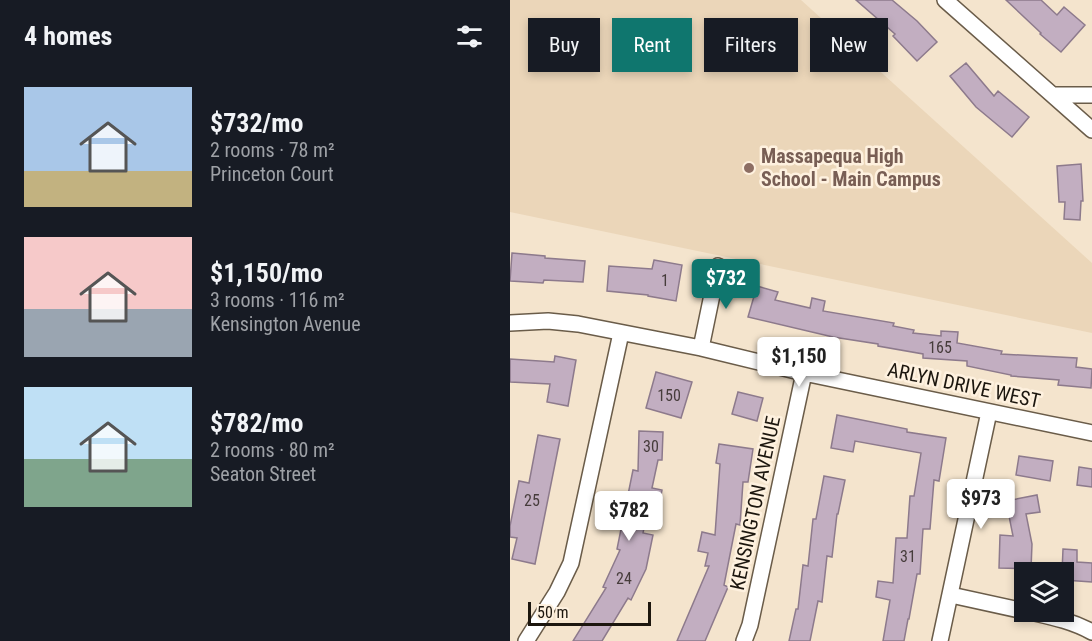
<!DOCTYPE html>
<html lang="en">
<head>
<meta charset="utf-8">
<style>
	:root { --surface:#171b24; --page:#242831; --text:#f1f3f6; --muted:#9ea1a6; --accent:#0f766e }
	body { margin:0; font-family:"Roboto Condensed",sans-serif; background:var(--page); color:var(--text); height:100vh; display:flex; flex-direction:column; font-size:22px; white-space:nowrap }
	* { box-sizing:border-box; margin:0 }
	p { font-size:20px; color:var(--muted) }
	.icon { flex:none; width:33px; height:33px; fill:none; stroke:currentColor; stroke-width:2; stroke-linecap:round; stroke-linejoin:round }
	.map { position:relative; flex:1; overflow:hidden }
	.sheet { display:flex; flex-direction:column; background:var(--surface); width:510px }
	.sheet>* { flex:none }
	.hud { position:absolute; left:18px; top:18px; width:474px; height:54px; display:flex; gap:12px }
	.buttons { position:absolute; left:504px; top:562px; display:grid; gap:12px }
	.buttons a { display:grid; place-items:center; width:60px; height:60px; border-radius:0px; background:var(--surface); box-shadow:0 3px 9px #0003; font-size:30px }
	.scale { position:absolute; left:18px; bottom:15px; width:123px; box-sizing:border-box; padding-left:6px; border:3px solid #1c160e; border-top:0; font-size:16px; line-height:21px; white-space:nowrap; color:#1c160e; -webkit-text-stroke:4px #fef1df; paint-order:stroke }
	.price { position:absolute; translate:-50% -51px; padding:0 14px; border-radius:6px; background:#fff; color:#222; font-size:20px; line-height:39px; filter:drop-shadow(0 2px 3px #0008) }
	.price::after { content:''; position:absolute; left:50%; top:36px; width:18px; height:14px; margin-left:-9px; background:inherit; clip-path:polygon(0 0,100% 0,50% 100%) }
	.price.selected { background:var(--accent); color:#fff }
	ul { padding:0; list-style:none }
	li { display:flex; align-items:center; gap:18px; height:150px; padding:0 24px }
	li span { display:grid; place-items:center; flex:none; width:168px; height:120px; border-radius:0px; color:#555 }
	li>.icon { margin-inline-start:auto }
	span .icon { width:72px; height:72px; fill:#fffc; stroke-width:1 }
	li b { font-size:26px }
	h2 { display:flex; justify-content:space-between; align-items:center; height:72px; padding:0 24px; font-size:26px }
	.pill { padding:0 21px; border-radius:0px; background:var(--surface); box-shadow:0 3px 9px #0003; font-size:21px; line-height:54px }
	.pill.selected { background:var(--accent); color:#fff }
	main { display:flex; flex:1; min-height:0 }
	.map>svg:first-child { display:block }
	.built { fill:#ebd6b9 }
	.building { fill:#c2aec1; stroke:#8d7a8c; stroke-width:1.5 }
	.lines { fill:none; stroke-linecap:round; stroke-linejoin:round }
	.street-casing { stroke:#6a5c49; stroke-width:18 }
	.street { stroke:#fff; stroke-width:15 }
	.education-dot { fill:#8d6e63; stroke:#fef1df; stroke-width:2 }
	.labels { text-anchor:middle; stroke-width:5; stroke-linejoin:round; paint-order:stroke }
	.number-label { font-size:16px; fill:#463c3b }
	.education-label { font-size:20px; font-weight:bold; fill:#785e54; stroke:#fef1df; text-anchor:start }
	.street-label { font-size:20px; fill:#1c160e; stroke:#fef1df }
</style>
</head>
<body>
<main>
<section class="sheet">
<h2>4 homes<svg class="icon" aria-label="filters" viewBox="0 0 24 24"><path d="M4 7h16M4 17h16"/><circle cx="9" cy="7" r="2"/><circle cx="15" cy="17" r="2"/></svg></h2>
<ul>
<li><span style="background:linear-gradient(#a9c7e8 70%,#c2b280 0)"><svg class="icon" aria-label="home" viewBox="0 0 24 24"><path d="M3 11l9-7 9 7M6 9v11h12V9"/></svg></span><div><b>$732/mo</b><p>2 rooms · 78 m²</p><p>Princeton Court</p></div></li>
<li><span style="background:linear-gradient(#f6c9c9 60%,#9aa5b1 0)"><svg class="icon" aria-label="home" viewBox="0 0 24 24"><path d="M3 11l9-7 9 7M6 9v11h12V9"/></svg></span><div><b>$1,150/mo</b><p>3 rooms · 116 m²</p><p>Kensington Avenue</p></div></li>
<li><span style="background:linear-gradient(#bfe0f5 60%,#7fa58c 0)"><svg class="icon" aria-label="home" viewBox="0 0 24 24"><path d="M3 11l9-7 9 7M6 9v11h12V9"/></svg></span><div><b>$782/mo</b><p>2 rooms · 80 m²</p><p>Seaton Street</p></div></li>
</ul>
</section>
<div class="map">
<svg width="582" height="641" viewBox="0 0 582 641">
	<rect width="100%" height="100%" fill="#f4e4cd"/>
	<path class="built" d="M0,0H291L582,263V333L0,212Z"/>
	<path class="building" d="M346,0H382L407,21L427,42L407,61L383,36L385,34Z
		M496,0H531L547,15L554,7L575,25L551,52L530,34L531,33Z
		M456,63L484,96L488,91L519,117L502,137L466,107L440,76Z
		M571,164L573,201H571L570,220L554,219L555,202H549L547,166Z
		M2,253L35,256V258L75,261L73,282L34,280L33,283L0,281Z
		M144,260L172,265L166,301L138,296V295L97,291L99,266L142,269Z
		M247,286L268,292L265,300L300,308L302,298L315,301L313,311L384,323L383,326L404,330L403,333L431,336V331L448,332L447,343L492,351L491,354L567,358L566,367L582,369L581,388L548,385L549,380L501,376V375L457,366V361L413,358V354L368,346V344L323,337L238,317Z
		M45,356L66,360L58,406L37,402L40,384L0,382V359L44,362Z
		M146,372L182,382L171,418L136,408Z
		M228,392L253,398L247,421L222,414Z
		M327,415L397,429V432L436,438L429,481L424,480L420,529H413L410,574H407L399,619H398L394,641H373L380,600L366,597L368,581L383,583L386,538H397L400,496H404L411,453L345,441L343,452L321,448Z
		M129,431L153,432L152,460H148L142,488L152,490L148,511L138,509L133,533L143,535L136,569L121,600L118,598L92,641H63L96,588L93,587L110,550L107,549L123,470L128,471Z
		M28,435L50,439L25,564L2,559L7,538L0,537V526L9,481L19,483Z
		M209,444L243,449L238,482H233L230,525L226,524L214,585L218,587L195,641H167L199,566H195L198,553L188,551L192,532L205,535L210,464L206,463Z
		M509,456L543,461L540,481L506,475Z
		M569,467L582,469V487L567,485Z
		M314,476L335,480L328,514H327L322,557L317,556L312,602L308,601L300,641H279L286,609H288L293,565L298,566L303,519H306Z
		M527,495L530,512L516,514L522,544L521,569L489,568L490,535L503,536L496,501Z
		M553,549L567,550V562L582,563V582L554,580V573H552Z"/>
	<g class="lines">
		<g class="street-casing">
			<path id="street" d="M435,0L582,130
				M543,95H582
				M0,323L38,321L68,324L191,348L294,373L582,433
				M191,348L208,266
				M441,595L514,611
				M520,612C542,617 562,621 582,632
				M16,641L47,592L61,563L111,333
				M234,641L240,625L294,373
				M430,641L479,412"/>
		</g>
		<use href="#street" class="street"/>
	</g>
	<circle class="education-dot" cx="239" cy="168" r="6"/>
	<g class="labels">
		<g class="number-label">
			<text x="155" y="286">1</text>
			<text x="430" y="353">165</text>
			<text x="159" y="401">150</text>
			<text x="141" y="452">30</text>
			<text x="22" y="506">25</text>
			<text x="398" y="562">31</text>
			<text x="114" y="584">24</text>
		</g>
		<g class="education-label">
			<text x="251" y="163">Massapequa High<tspan x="251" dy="23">School - Main Campus</tspan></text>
		</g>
		<g class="street-label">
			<text transform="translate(454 385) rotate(12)" y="7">ARLYN DRIVE WEST</text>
			<text transform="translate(245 503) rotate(-78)" y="7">KENSINGTON AVENUE</text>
		</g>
	</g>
</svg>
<div class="buttons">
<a><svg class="icon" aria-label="layers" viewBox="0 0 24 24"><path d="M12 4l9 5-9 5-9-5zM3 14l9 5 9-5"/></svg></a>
</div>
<div class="scale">50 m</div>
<b class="price selected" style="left:216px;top:310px">$732</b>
<b class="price" style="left:289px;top:388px">$1,150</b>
<b class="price" style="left:471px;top:530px">$973</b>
<b class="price" style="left:119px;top:542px">$782</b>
<div class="hud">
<a class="pill">Buy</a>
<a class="pill selected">Rent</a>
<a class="pill">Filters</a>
<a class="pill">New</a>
</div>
</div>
</main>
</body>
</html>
